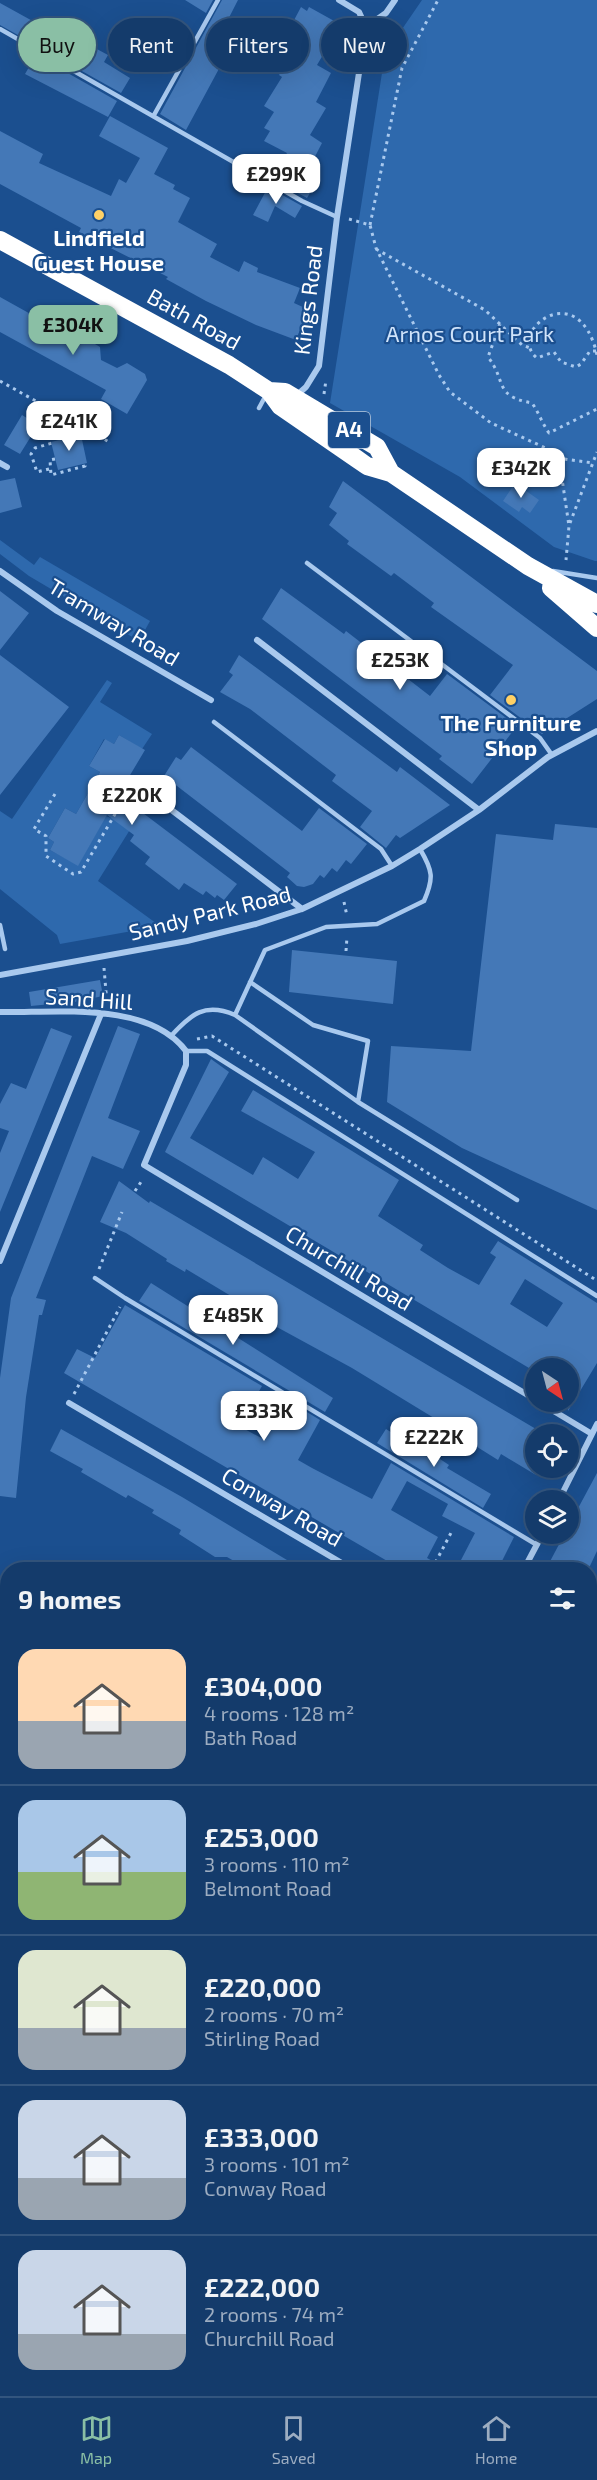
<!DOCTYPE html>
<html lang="en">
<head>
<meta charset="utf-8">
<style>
	:root { --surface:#143b6b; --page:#214673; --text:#f1f3f6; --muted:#9dadc1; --line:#33557e; --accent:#8abfa5 }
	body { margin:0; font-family:"Exo 2",sans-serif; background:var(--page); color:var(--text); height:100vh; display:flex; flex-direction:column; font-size:22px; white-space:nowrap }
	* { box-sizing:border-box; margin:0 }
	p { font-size:20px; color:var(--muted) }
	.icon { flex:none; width:33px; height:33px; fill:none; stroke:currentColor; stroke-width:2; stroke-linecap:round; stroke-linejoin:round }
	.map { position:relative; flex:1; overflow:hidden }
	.drawer { position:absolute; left:0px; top:1562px; width:597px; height:836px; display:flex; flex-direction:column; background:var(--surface); border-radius:24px 24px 0 0; box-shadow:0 6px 24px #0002,0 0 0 2px var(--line) }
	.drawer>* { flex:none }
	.guide { position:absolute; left:18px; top:18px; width:561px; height:54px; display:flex; gap:12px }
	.needle { width:39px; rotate:144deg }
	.buttons { position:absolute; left:525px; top:1358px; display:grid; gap:12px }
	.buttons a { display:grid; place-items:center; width:54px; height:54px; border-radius:50%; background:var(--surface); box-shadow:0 6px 24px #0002,0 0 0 2px var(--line); font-size:30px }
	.price { position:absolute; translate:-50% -51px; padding:0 14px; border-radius:12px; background:#fff; color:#222; font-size:20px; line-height:39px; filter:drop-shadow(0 2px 3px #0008) }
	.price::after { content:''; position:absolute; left:50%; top:36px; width:18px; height:14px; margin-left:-9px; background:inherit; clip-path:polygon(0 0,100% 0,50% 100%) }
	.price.on { background:var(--accent); color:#111 }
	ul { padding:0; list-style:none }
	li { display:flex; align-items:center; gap:18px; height:150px; padding:0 18px }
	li+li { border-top:2px solid var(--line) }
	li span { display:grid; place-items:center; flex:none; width:168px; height:120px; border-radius:18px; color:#555 }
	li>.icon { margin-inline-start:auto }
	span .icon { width:72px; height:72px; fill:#fffc; stroke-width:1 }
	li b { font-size:26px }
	h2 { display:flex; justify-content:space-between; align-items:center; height:72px; padding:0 18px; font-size:26px }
	.pill { padding:0 21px; border-radius:27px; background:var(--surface); box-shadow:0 6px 24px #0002,0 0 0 2px var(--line); font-size:21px; line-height:54px }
	.pill.on { background:var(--accent); color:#111 }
	.menu { display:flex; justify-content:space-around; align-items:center; height:84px; border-top:2px solid var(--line); background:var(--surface); font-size:16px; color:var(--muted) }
	.menu a { display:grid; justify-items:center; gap:3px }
	.menu .on { color:var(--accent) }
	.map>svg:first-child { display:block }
	.green { fill:#2e69ad }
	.building { fill:#4478b7; fill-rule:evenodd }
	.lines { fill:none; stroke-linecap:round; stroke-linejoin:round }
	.path { stroke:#a9c9ee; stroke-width:3; stroke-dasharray:3 4.5; stroke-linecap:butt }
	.lane { stroke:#a9c9ee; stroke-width:4.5 }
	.street { stroke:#a9c9ee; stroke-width:6 }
	.highway { stroke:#fff; stroke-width:18 }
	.poi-dot { fill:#ffd166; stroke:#1b4f8f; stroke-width:2 }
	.labels { text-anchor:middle; stroke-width:4.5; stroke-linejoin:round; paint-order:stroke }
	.shield { fill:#1b4f8f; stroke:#bbcadd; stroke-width:1.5 }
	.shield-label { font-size:21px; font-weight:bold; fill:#fff }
	.poi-label { font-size:22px; font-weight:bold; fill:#fff; stroke:#1b4f8f }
	.street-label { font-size:22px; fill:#fff; stroke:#1b4f8f }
	.park-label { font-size:22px; fill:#cfe3fa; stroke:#1b4f8f }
</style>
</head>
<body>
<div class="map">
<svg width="597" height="2396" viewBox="0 0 597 2396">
	<rect width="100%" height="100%" fill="#1b4f8f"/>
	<path class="green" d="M422,0H597V561H595L554,547L460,477L330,403L385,54Z
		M0,540L34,565L40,557L150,621L139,641L29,576L0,554Z
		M107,680L112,683L100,702L152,734L142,749L119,735L114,744L104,739L89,766L100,772L76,814L65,808L48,838L54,842L50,850L78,865L106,816L111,818L122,800L141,812L98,881L160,926L60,944L57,935L0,889V811L12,819Z"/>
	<path class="building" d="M185,0H213L206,13Z
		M222,0H238L215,45L228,52L186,130L160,114Z
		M0,3L38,24L41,19L54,27L67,34L64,39L91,55L95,48L108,55L104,62L130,78L121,93L0,25Z
		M301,7L307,11L309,7L336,22L328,35L333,38L317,65L331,73L316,102L326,108L310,135L322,143L307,172L319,178L307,198L272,179L287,153L264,141L270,131L264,128L274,112L264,106L282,77L279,75L285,66L279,62L289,44L283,41Z
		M36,55L117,101L108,117L25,74Z
		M110,116L168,148L154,174L175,185L173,189L190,198L178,222L217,244L210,257L239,272L244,261L258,268L257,272L300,288L294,303L305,308L304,311L307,312L296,340L256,325L206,301L166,279L168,277L79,232L81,228L0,184V131L43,154L39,163L111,196L119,179L126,183L140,158L99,136Z
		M268,187L302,206L295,218L275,206L268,222L253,215Z
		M0,297L79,341L85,338L100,347L101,360L117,368L127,363L145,374L147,380L127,414L101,399L106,390L0,332Z
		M22,415L38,425L20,454L4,445Z
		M81,435L87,463L58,470L51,442Z
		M15,478L22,507L0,513V481Z
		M343,481L597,671V699L542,734L490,695L513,665L431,607L434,603L394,573L391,576L347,544L349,541L329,525L337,513L329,507Z
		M515,483L539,500L530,513L522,507L519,512L503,501Z
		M281,588L344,634L346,631L430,696L447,674L517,726L472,784L439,759L442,756L262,619Z
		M0,591L29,613L0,650Z
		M0,655L69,707L0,795Z
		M239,655L397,772L400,767L450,805L400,838L396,835L386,848L360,827L372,811L332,781L336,775L250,709L220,692L233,675L229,672Z
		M119,735L145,750L117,797L135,807L237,884L224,900L217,895L215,898L206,891L203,895L184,883L179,890L145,864L150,857L130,841L134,835L107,815L78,866L50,850L54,842L48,838L65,808L76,814L100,772L89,766L105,739L114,744Z
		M191,747L302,831L319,808L367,844L351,864L346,860L337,872L332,868L324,878L320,875L313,884L304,887L297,886L287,877L290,873L164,776L176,757L181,760Z
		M555,824L597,828V1210L462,1148L387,1102L391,1046L471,1051L496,834L553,840Z
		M292,950L397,961L393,1004L289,992Z
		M100,980L103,996L60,1005L61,1003L31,1006L29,992Z
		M118,1026L140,1034L108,1118L140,1131L123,1169L92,1156L36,1298L46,1300L42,1315H39L26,1397L16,1498L0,1496V1378L11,1298Z
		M51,1028L72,1036L0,1212V1153L9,1131L0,1128V1104L11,1083L26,1089Z
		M211,1059L229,1072L190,1138L253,1175L263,1157L298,1179L315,1152L241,1111L253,1090L399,1180L378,1216L423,1245L420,1250L448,1268L479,1285L496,1257L490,1253L498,1241L597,1303V1363L568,1411V1368H529L165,1152ZM525,1279L563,1303L547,1327L510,1304Z
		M119,1181L149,1203L150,1201L536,1429V1475L501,1454L498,1460L474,1445L475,1443L352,1368L275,1326L276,1323L186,1269L185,1272L166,1261L167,1259L126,1233L100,1222Z
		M151,1283L333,1398L325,1412L139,1301Z
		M125,1305L262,1386L239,1426L265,1440L287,1400L320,1420L298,1460L312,1468L372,1499L391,1463L514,1537L498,1569H460L464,1561L461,1560L475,1533L442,1516L448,1504L407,1481L391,1510L438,1537L427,1558L447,1569H401L64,1373L77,1349L95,1358Z
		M61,1429L182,1497L302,1569H248L227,1557H215L179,1534L181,1530L152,1513L154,1510L128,1495L126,1498L81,1472L83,1469L50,1451Z
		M386,1429L435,1460L437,1457L449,1465L447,1468L491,1494L483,1508L377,1443Z
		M597,1473V1551L589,1568L579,1563L577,1569H546L565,1533H568V1527Z"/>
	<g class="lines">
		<path class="path" d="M349,219L370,225L376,248L439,375L450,392L491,423L552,451L561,472L569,526L566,560
			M370,225L402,68L438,0
			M376,249L485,310L522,345L530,348
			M500,324L488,357C507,381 493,396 532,403C539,413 542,423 549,433L597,409
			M596,351H590L581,364L576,367L561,362L554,352L537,358C505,332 579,274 597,355
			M0,381L111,443
			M324,394L326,380
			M557,458L593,463
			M55,459L50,460L51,475L85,466L84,464
			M49,469L37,472L31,454L35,448L52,443
			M570,523L597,452
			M133,784L148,792
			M55,794L34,829L46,836V856L73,874L81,872L128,792
			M344,902L347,916
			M346,951L347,937
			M104,968L107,1004
			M197,1039L212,1036L596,1280
			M135,1191L143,1179
			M99,1269L122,1212
			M74,1394L120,1307
			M432,1569L452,1531"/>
		<path class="lane" d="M0,29L302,201L337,217
			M154,115L218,0
			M259,408L266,395
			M307,563L540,738L552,755
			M553,571L597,578
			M214,722L381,849L392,866
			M0,925L5,949
			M250,982L313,1025L368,1041L358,1102L517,1200
			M235,1015L265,950L326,927L377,924L424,901C434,878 433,871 420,849
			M171,1036C191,1014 205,1002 235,1015L358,1102
			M186,1051H207L597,1296
			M95,1278L125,1298L537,1545
			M590,1683L597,1670
			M280,2396L283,2390
			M502,2396L505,2390"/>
		<path class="street" d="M339,0L359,12L366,27
			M297,395L306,387L319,366L337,217L366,27L386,13L395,0
			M0,463L7,467
			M0,571L57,611L211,700
			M257,640L479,810
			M157,799L302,909
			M0,975L187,941L256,924L302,909L392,866L420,849L479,810L548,757L597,731
			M0,1012C57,1013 148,1001 186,1051V1065L144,1165L536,1400
			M0,1261L101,1014
			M537,1401L592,1434
			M69,1403L352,1569
			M559,1500L597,1424
			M524,1569L543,1533
			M590,1907L597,1893
			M590,1946L597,1949
			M590,2224L597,2227
			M0,2344L8,2350
			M97,2390L119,2396
			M22,2396L29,2390
			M182,2396L184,2390
			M394,2396L396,2390"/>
		<path class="highway" d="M0,240L229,365L269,391L280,406L357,459L367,466L391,473L528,566L597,604
			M269,391L285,392L377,447L391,473
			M551,588L597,628"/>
	</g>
	<g class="poi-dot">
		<circle cx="99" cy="215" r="6"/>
		<circle cx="511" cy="700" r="6"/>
	</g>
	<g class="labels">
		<rect class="shield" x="328" y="412" width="42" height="36" rx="4.5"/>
		<g class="shield-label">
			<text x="349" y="437">A4</text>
		</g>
		<g class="poi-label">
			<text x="99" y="246">Lindfield<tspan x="99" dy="25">Guest House</tspan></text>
			<text x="511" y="731">The Furniture<tspan x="511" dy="25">Shop</tspan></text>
		</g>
		<g class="street-label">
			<text transform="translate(308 300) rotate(-83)" y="8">Kings Road</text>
			<text transform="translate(194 319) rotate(29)" y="8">Bath Road</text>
			<text transform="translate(114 622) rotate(31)" y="8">Tramway Road</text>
			<text transform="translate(210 913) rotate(-14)" y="8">Sandy Park Road</text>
			<text transform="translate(89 999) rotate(4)" y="8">Sand Hill</text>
			<text transform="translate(349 1268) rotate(31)" y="8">Churchill Road</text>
			<text transform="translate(282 1507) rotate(30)" y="8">Conway Road</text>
		</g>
		<g class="park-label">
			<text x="470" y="342">Arnos Court Park</text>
		</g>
	</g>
</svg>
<div class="buttons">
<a><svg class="needle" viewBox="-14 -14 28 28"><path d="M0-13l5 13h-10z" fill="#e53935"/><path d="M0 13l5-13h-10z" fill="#9dadc1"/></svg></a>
<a><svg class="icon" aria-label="locate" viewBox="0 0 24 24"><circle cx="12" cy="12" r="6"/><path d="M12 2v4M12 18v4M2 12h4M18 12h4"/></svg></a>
<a><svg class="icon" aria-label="layers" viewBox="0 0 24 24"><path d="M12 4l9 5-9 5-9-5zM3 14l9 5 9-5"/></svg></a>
</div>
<b class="price" style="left:276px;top:205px">£299K</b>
<b class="price on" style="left:73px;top:356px">£304K</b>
<b class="price" style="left:69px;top:452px">£241K</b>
<b class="price" style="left:521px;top:499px">£342K</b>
<b class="price" style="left:400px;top:691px">£253K</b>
<b class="price" style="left:132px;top:826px">£220K</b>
<b class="price" style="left:233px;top:1346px">£485K</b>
<b class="price" style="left:264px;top:1442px">£333K</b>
<b class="price" style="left:434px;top:1468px">£222K</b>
<div class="guide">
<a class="pill on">Buy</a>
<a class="pill">Rent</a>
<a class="pill">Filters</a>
<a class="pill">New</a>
</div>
<section class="drawer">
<h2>9 homes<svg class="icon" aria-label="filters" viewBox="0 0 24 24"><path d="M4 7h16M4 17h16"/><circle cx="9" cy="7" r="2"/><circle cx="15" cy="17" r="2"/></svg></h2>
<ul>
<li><span style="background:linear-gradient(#ffd9b3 60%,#9aa5b1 0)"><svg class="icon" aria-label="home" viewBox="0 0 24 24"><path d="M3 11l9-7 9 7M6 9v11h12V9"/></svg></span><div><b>£304,000</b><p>4 rooms · 128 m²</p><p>Bath Road</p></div></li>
<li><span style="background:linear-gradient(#a9c7e8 60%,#8fb573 0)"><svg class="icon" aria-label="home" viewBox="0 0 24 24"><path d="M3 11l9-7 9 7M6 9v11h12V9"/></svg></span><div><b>£253,000</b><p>3 rooms · 110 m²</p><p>Belmont Road</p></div></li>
<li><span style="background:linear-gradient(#dfe7d0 65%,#9aa5b1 0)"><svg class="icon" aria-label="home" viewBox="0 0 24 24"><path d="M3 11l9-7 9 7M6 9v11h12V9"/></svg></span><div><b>£220,000</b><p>2 rooms · 70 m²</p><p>Stirling Road</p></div></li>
<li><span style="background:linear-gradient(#c9d6e8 65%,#9aa5b1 0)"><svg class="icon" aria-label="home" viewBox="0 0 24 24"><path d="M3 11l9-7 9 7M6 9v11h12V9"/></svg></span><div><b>£333,000</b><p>3 rooms · 101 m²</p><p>Conway Road</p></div></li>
<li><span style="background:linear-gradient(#c9d6e8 70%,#9aa5b1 0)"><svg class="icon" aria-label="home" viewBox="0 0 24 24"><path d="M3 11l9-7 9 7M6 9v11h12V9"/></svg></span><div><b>£222,000</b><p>2 rooms · 74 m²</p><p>Churchill Road</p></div></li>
</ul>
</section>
</div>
<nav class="menu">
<a class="on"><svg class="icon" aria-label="map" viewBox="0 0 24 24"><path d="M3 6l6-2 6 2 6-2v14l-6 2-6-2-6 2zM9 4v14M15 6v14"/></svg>Map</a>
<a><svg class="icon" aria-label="saved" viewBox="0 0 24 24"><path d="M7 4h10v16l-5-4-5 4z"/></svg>Saved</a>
<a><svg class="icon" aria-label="home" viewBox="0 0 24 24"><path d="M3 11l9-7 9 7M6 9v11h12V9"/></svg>Home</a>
</nav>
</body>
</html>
